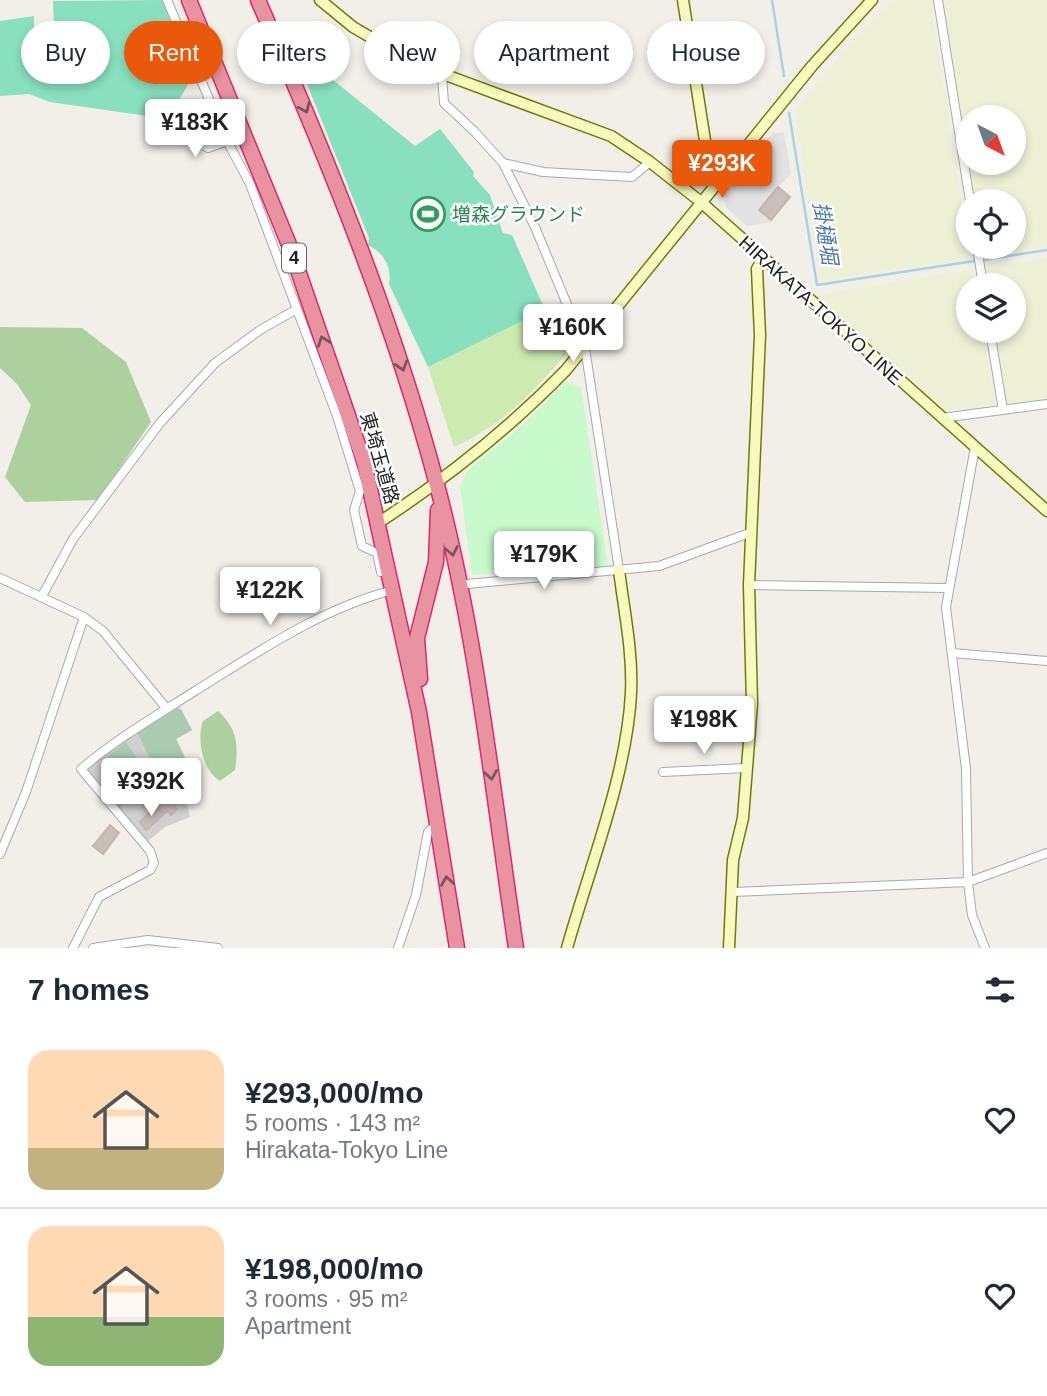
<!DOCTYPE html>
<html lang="en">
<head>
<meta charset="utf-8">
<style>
	:root { --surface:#fff; --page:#f2f2f3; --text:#1f2937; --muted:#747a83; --line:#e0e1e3; --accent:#ea580c }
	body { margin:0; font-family:Arial,"Noto Sans JP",sans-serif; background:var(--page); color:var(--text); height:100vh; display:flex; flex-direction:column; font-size:26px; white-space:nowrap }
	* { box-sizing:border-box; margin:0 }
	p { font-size:23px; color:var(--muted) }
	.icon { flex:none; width:38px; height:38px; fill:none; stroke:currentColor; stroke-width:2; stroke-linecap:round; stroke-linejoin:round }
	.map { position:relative; height:948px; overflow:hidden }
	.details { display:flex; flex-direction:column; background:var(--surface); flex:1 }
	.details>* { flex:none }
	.banner { position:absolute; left:21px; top:21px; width:1006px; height:63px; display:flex; gap:14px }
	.needle { width:46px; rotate:139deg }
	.buttons { position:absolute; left:956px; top:105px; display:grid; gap:14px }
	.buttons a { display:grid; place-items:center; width:70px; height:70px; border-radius:50%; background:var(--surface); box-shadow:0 4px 10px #0003; font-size:35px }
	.price { position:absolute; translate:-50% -60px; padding:0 16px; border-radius:7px; background:#fff; color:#222; font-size:23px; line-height:46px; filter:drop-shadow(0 2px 4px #0008) }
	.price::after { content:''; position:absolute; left:50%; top:42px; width:21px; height:16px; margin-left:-10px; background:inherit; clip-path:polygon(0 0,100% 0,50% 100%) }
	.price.current { background:var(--accent); color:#fff }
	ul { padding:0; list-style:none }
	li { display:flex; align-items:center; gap:21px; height:175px; padding:0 28px }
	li+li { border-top:2px solid var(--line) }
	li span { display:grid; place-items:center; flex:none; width:196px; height:140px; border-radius:21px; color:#555 }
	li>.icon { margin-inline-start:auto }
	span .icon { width:84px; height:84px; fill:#fffc; stroke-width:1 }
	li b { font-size:30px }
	h2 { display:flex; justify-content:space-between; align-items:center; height:84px; padding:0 28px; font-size:30px }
	.tag { padding:0 24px; border-radius:32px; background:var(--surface); box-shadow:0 4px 10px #0003; font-size:24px; line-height:63px }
	.tag.current { background:var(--accent); color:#fff }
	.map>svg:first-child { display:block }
	.religious { fill:#d0d0d0 }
	.farmland { fill:#eef0d5 }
	.grass { fill:#cdebb0 }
	.forest { fill:#add19e }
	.cemetery { fill:#aacbaf }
	.park { fill:#c8facc }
	.pitch { fill:#88e0be }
	.parking { fill:#e2e2e2 }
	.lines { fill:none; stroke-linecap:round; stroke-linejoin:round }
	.stream { stroke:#aad3df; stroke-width:2.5 }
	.building { fill:#c7bfb8; stroke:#c4b6ab; stroke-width:2 }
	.street-casing { stroke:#a9a9a9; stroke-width:10 }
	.secondary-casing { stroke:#707d05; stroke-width:13 }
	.highway-casing { stroke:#dc2a67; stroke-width:17 }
	.street { stroke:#fff; stroke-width:8 }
	.secondary { stroke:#f7fabf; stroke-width:10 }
	.highway { stroke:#e892a2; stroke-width:14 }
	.oneway { stroke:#7b545c }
	.labels { text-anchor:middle; stroke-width:5; stroke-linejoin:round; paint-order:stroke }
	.shield { fill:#fff; stroke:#646464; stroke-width:2 }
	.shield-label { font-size:18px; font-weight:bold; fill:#222 }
	.leisure-label { font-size:19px; fill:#27864d; stroke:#fff; text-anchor:start }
	.street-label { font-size:19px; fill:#222; stroke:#fff }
	.water-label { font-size:21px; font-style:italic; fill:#4a7aab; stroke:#fff }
</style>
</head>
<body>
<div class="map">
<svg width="1047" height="948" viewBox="0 0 1047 948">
	<rect width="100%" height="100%" fill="#f2efe9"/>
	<path class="religious" d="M179,706L192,730L176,739L188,764L182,767L193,794L186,800L190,817L165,827L148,841L86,771L125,738Z"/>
	<path class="farmland" d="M893,0H930L971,258L820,281L795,110L856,36Z
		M942,0H1047V246L984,255L982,247H1013V201H975L969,163H1013V117H968V158Z
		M1047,258V398L1006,404L994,331H1013V285H987L984,268Z
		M974,269L976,285H968V331H984L995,404L946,410L816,295Z"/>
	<path class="grass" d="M553,306L570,343L565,355C534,392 498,428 454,447L428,367Z"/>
	<path class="forest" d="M0,327L82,328L126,362L151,422L98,500L25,502L5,477L31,405L17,384L0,368Z
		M218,711C237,728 239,745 235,770L220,781C203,771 196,740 203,721Z"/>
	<path class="cemetery" d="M177,709H181L192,730L176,739L188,764L168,770L170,775L161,781L137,732Z
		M126,742L137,759L115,771L105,758Z"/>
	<path class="park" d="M566,382L581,387L608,566L472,575L460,487L468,470L517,430Z"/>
	<path class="pitch" d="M162,0L194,74L168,119L50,102L29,94L0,96V21L34,16V64L55,62L53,1Z
		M328,76L415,146L440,129L474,172L473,176L490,195L503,233L512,235L545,310L428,367L389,284C392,265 383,253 368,245L369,238L305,79Z"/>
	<path class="parking" d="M784,132L791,174L757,210L771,222L747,226L726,207L724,194L773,133Z"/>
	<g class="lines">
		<path class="stream" d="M772,0L784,76
			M789,113L817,285L974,261
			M982,260L1047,250"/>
	</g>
	<path class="building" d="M778,187L790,197L771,220L759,210Z
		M128,778L137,788L120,806L108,793Z
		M170,795L177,803L174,806L177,809L171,815L167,811L164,814L157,806L161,803L158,800Z
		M156,807L163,815L146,830L140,822Z
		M110,825L119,833L103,854L93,846Z"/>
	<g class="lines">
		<g class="street-casing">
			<path id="street" d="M167,0L226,139L250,184L337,416L360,491L354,510L362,546L377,553L381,572
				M938,0L970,201
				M442,76L444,103L475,132L503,163L543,172L632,177L650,162
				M167,122L208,148L244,135
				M503,163L535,227L585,348L619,570
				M977,247L983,285
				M990,331L1003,410
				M942,418L1047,404
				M975,447L946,607L966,769L968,882L972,915L985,948
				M0,578L84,617L103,631L167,709
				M467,584L659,566L752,532
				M749,585L948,588
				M42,596L73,539L160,423L215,363L260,330L297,309
				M952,653L1047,661
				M663,772L746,768
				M0,854L26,792L84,617
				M733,892L968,882L1047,853
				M73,948L99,897L150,870L154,863L150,851L81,769C116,739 156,716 195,691C258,652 320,609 393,590
				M93,948L148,940L218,948
				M398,948L416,895L428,832L438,823"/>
		</g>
		<g class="secondary-casing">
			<path id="secondary" d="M320,0L353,27L416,64L611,136L650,162L701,202L1047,511
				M683,0L706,147L714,156L733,164
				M378,523C447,478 508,430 566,370L812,66L872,0
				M567,948C589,869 627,775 631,693C633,652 624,611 619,570
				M729,948L733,860L743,818L752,704L749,585L760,335L757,269L763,258"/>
		</g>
		<g class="highway-casing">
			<path id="highway" d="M189,0L290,247L364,462L419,712L457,948
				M258,0C327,158 393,318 437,485C477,636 493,794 516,948
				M420,679L417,638L436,562L438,510"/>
		</g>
		<use href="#street" class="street"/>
		<use href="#secondary" class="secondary"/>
		<use href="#highway" class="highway"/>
	</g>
	<defs><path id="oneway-chevron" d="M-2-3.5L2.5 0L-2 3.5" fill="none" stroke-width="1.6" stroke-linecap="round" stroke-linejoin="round" transform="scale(1.75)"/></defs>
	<g class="oneway">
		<use href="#oneway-chevron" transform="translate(305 108) rotate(66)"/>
		<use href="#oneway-chevron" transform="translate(323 341) rotate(-110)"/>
		<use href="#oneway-chevron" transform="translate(402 366) rotate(73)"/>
		<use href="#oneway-chevron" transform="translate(452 551) rotate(79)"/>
		<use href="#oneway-chevron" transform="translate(491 775) rotate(81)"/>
		<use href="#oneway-chevron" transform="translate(447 881) rotate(-99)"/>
	</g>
	<defs>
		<g id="stadium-ring" transform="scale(1.75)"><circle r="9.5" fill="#fff" stroke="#2e9e5b" stroke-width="1.5"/><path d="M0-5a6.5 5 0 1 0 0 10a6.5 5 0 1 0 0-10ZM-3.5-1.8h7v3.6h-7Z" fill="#2e9e5b"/></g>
	</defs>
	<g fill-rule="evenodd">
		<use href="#stadium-ring" x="428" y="214"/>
	</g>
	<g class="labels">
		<rect class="shield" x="282" y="243.5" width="24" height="29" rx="5"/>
		<g class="shield-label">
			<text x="294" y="264">4</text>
		</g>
		<g class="leisure-label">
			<text x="452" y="221">増森グラウンド</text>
		</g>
		<g class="street-label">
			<text transform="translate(821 310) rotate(42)" y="7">HIRAKATA-TOKYO LINE</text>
			<text transform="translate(380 458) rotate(74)" y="7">東埼玉道路</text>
		</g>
		<g class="water-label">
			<text transform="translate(825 233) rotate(81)" y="7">掛樋堀</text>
		</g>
	</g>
</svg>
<div class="buttons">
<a><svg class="needle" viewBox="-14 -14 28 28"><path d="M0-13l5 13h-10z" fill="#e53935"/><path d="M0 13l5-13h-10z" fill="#747a83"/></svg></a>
<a><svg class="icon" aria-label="locate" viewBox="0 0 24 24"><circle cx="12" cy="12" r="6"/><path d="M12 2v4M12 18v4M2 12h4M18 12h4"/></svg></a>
<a><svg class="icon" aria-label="layers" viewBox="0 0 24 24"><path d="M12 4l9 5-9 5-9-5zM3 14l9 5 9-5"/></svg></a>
</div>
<b class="price" style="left:195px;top:159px">¥183K</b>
<b class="price current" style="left:722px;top:200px">¥293K</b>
<b class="price" style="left:573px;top:364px">¥160K</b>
<b class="price" style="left:544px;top:591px">¥179K</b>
<b class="price" style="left:270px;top:627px">¥122K</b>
<b class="price" style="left:704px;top:756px">¥198K</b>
<b class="price" style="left:151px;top:818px">¥392K</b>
<div class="banner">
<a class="tag">Buy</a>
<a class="tag current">Rent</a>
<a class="tag">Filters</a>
<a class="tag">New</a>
<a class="tag">Apartment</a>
<a class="tag">House</a>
</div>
</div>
<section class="details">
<h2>7 homes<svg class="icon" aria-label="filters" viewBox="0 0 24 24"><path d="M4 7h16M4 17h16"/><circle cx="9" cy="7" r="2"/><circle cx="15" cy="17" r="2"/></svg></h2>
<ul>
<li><span style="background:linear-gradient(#ffd9b3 70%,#c2b280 0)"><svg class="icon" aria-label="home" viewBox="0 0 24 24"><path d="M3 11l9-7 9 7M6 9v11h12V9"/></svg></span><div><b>¥293,000/mo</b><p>5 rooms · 143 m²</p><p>Hirakata-Tokyo Line</p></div><svg class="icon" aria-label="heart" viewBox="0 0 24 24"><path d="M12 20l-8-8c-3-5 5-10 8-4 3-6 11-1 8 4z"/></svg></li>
<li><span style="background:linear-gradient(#ffd9b3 65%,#8fb573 0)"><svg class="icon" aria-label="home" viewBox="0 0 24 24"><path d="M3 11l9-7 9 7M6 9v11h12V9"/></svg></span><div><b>¥198,000/mo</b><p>3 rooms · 95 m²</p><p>Apartment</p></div><svg class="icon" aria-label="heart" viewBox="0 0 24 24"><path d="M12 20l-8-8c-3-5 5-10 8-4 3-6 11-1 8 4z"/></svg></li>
</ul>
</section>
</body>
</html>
